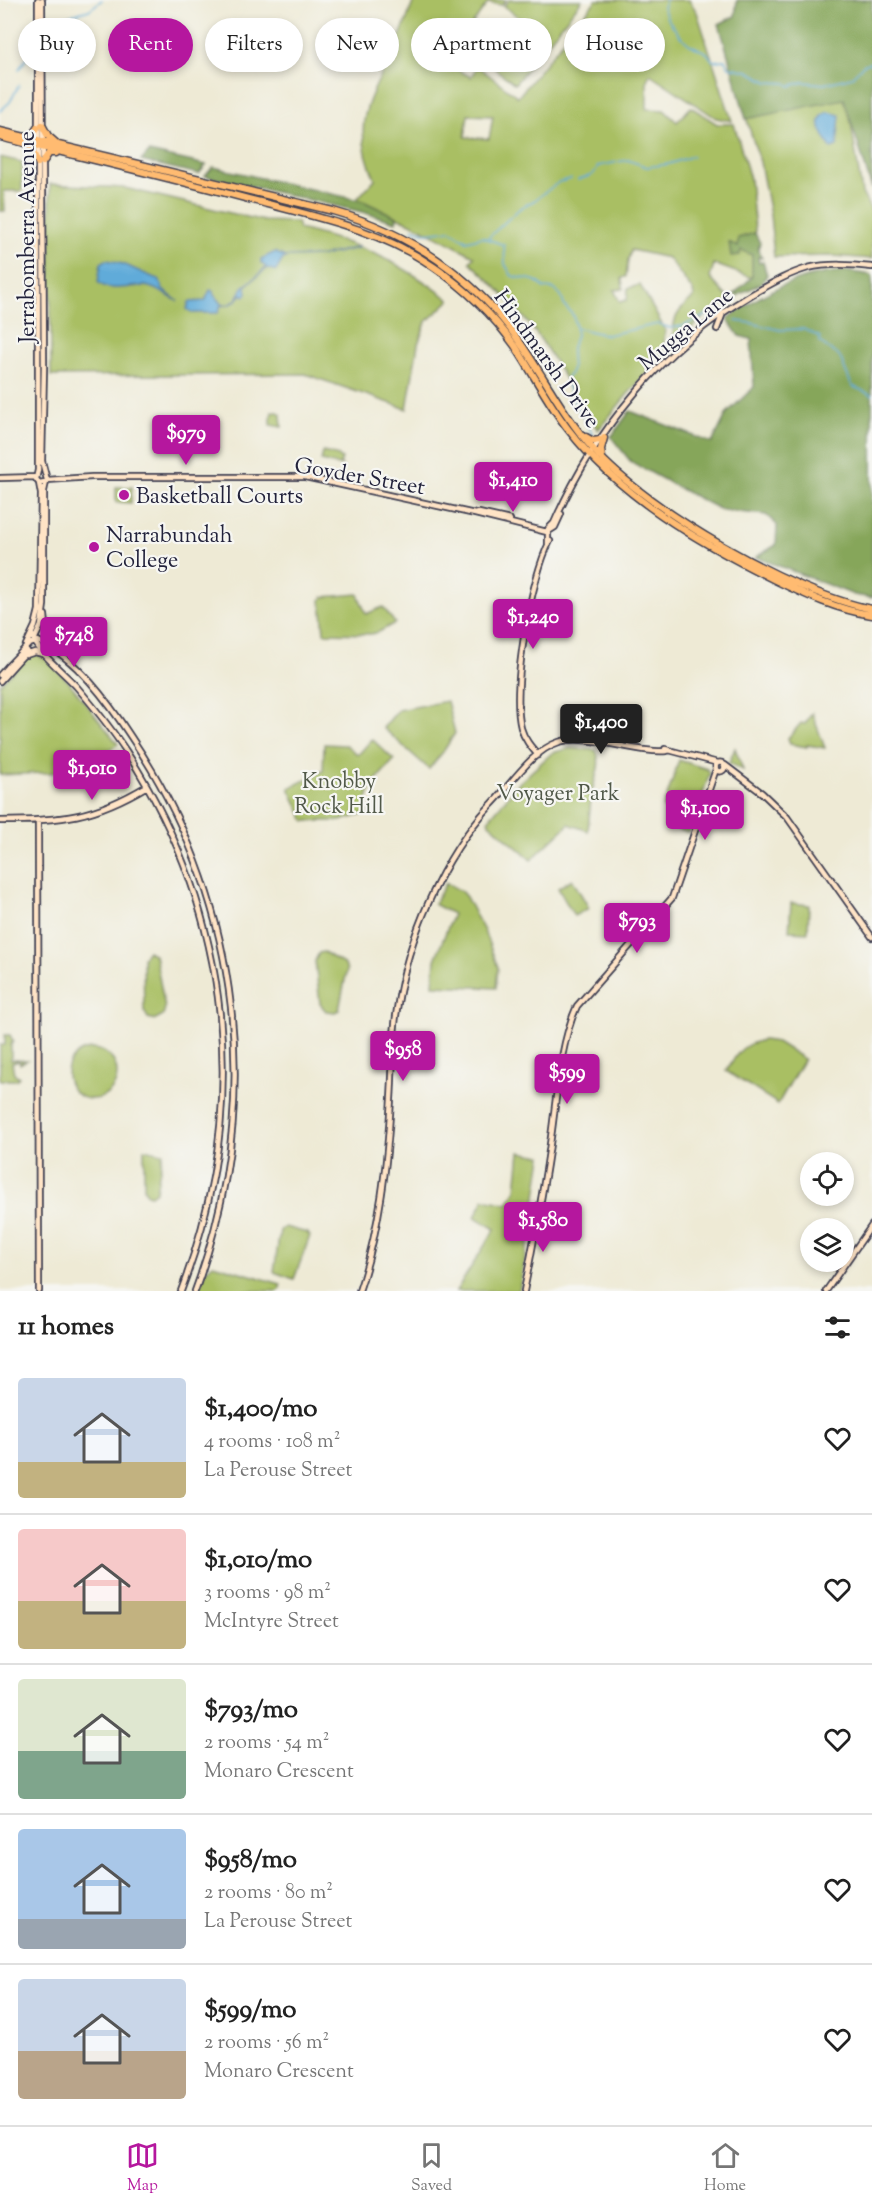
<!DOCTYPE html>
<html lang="en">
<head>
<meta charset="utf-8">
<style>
	:root { --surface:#fff; --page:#f2f2f2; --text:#222; --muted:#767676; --line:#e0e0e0; --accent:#b5179e }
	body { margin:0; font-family:"Sorts Mill Goudy",serif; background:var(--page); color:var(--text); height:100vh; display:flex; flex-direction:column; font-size:22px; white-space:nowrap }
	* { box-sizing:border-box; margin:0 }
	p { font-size:20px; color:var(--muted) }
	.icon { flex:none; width:33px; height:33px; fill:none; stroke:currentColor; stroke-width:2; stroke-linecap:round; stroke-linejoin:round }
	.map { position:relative; height:1291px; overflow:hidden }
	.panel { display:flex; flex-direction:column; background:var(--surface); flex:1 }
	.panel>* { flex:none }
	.hud { position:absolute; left:18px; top:18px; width:837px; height:54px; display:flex; gap:12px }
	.buttons { position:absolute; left:800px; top:1152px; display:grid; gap:12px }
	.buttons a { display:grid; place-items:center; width:54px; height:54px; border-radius:50%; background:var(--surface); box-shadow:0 3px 9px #0003; font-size:30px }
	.price { position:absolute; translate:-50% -51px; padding:0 14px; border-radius:6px; background:var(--accent); color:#fff; font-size:20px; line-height:39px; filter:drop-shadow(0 2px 3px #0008) }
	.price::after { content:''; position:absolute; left:50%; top:36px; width:18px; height:14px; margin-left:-9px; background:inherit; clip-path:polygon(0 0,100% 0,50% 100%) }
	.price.selected { background:#222; color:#fff }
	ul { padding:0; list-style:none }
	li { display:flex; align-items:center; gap:18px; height:150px; padding:0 18px }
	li+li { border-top:2px solid var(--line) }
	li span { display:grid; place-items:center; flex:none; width:168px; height:120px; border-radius:6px; color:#555 }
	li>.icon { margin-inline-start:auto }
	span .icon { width:72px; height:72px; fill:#fffc; stroke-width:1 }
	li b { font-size:26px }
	h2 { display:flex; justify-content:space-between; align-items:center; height:72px; padding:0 18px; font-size:26px }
	.tag { padding:0 21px; border-radius:27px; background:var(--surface); box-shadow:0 3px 9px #0003; font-size:21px; line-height:54px }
	.tag.selected { background:var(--accent); color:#fff }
	.tab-bar { display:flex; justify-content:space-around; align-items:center; height:84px; border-top:2px solid var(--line); background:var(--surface); font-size:16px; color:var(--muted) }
	.tab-bar a { display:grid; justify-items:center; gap:3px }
	.tab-bar .selected { color:var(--accent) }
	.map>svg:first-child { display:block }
	.green { fill:#a9bf64; stroke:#667050; stroke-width:1.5; fill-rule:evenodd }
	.forest { fill:#86a65a; stroke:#54644a; stroke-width:1.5 }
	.water { fill:#60abd9; stroke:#41668a; stroke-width:1.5 }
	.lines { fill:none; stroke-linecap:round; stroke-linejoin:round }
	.stream { stroke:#60abd9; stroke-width:1.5 }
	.secondary-casing { stroke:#414052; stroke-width:8 }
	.primary-casing { stroke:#414052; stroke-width:9 }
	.secondary { stroke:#ffe4c6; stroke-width:4.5 }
	.primary { stroke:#ffbb71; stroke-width:6 }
	.poi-dot { fill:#b5179e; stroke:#f6f6f2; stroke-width:2 }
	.labels { text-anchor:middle; stroke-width:4.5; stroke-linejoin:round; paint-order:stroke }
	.street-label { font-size:22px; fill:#22223b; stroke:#f6f6f2 }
	.poi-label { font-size:22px; fill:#22223b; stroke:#f6f6f2; text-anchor:start }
	.park-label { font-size:22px; fill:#515949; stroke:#f6f6f2 }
</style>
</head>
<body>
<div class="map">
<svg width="872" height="1291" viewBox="0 0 872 1291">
	<rect width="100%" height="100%" fill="#f6f6f2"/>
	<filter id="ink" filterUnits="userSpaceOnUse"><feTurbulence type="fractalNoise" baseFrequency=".0167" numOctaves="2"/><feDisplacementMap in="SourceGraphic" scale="12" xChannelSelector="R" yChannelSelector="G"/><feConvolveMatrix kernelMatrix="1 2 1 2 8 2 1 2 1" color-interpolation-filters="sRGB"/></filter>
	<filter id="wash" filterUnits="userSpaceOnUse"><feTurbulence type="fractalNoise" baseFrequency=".008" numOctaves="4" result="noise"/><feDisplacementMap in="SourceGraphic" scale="24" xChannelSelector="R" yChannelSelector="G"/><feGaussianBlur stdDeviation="1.35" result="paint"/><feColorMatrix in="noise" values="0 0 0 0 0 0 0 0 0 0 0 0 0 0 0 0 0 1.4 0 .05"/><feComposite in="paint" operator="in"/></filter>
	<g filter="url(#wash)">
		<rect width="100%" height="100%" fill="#eeead5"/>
		<path class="green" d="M414,0H506L502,5L488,3L448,57L450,67L452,70L456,69L471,77L477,66L518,97L596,0H689L697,12L732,121L716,118L650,74L647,80V109L664,110L677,122L691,107L717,124H734L750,179L760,281L714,264L710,278L730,300L710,312L673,343C672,320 676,311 694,297L693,291L668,258L631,250L628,260L626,277L622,278L623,289L614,290L620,302L627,300L628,288L640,285L665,330L663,356L628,394L598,430C577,401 561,370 541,340C521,311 496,286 470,262L474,256L417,226L357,199L375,179C351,126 367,103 391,56C400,38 407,19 414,0ZM468,115L493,116L489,139L465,137Z
			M509,0H582L515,84L495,69L532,28L504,6Z
			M846,91L862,193L872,212V259L834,256L774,257L770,215L760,162L743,108Z
			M0,157L22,162V191H4L5,211H0Z
			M50,184L125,188L264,221L297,222L299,229C361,244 399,261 450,300L426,322L418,344L407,409L305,374L51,376Z
			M272,412H278L281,414L282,427L270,425Z
			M323,452L339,456V458L342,459L340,464L342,466L321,461Z
			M116,487H132L131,503L116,502Z
			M358,594L366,614L383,607L395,623L379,632L371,634L324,633L321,600L323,597Z
			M31,653L43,656L68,681L118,744L100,756L65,772L0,775V684Z
			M447,701L455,733L443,752L429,769L383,728L398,710Z
			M812,713L825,748L807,745V747L790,744L788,738L801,723L805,724Z
			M372,739L394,760C380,776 362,790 368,813L340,821H305L289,788L323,771L324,744L346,745L358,755Z
			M570,748L596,750C603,764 594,779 592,792C590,805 589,818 588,831L569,824L531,860L489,823L488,820L519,783L552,753Z
			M735,748L743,770L729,763Z
			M679,760L707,769L710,773L689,833L670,827L674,812L663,808Z
			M572,879L589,908L574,916L558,888Z
			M446,883L461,891L466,897L484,931L498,967L496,988L433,985L435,960L453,914L434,904Z
			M791,903L809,905L808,932L789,931Z
			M148,951L155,955L165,1008L163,1016L156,1020L148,1018L144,1011L143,957Z
			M324,952L345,965L347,970L339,1010L335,1012L326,1011L320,1004L315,961L319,953Z
			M5,1035H10L13,1041L11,1045V1060H27L20,1064L19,1061L12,1063L14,1073L19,1077L16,1080H0V1045H5Z
			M763,1040L777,1042L804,1059L778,1104L726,1071C738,1053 740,1045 763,1040Z
			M67 1074a25 25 0 1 1 50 0a25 25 0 1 1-50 0Z
			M144,1149L163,1153L156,1191L151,1195L147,1194L144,1189Z
			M520,1152L542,1156L533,1217L519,1291H456L495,1229L475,1217L484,1199L508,1204L516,1189Z
			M285,1227L307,1233L310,1236L294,1279L274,1272L280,1230Z
			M213,1264L281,1284L279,1291H198L206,1270Z"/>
		<path class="forest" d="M737,0H872V189L844,99L746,119L719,24L735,16Z
			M149,152L206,165L199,174L141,161Z
			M213,167L363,201L397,217L396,222L362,212L205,176Z
			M755,233L760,243L758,249L762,258L758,257L759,263L763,262L767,275L762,283L737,296L734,294L752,277V255L741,250L740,255L731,256L729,242L738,247V238Z
			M845,271L872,275V598L854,595L756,557L776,545L777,525L766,515L721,510L690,494L631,462L611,437L630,411L712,443L727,413L754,387L751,339L739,336L727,319C766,291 796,274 845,271Z"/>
		<path class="water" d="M828,112L840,115L837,146L831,148C824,136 811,120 828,112Z
			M358,247V248L322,256L287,257L283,259L276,271L267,268C260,275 252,279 246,286L247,294L244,296L242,294C237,301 229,307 221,305L218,313H193L187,309L189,302L205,301L210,290L213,291L214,295L222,305C236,305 238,297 243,287C250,282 260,274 266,267L261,263V259L275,252L285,257L322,256Z
			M106,260C126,262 141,274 159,279L163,290L178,301C166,296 157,287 144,286C130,286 108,293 98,282L101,263Z"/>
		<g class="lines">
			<path class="stream" d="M666,0L663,7L667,18L681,37L689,44L707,53L713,61L725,60L729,67L748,71L768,82L786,83L790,86L803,82L824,84L852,77L863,65L872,62
				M46,34L57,19L89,10L102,0
				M19,69L27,58L29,45L35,40
				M0,111L10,102L19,85
				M578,180C588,176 594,177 598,166L628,160L647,167L669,164L693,156
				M412,229L428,233L450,230L467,241L482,237L504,245L505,264L512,276C525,280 536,277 544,288L554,289L561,295L564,305L573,315L576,328V335L571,351L572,370L566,379L570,394L593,435
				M488,238L519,209L535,200L559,182L571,179
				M736,321L751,323L780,330L803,329L820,337V342L840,357L852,386L872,395
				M576,328L607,335L658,324L670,328L683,326L711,313H717"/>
		</g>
	</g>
	<g filter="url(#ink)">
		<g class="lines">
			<g class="secondary-casing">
				<path id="secondary" d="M38,0V470L36,479L39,483L45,482
					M42,0L44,368L42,461L47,480
					M717,329L723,313
					M0,478L36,477
					M47,480L92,477H305L475,514L547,532
					M475,514L479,513L510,520
					M547,532L555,527L561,514
					M548,544V529L554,523C594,431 663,346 751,295C769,285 787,274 808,268C830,263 851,265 872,267
					M45,615L47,635L64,654
					M32,635C36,651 64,673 76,686C94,707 111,728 126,751C233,917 251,1107 181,1291
					M33,642L41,626L44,605V491L46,482
					M26,645L35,626L39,610L41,494L39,483
					M26,655L35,652L43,654
					M7,667L29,644L38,641C76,657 109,703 131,737C243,904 264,1103 195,1291
					M0,675L9,665
					M0,681L27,651
					M665,749L718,763
					M538,755C531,747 524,739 521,728C511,689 531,577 550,541
					M715.5 767a4.5 4.5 0 1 1 9 0a4.5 4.5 0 1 1-9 0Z
					M725,765L762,793L787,817L872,937
					M0,821C61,821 94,818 147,786
					M38,821L39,1291
					M359,1291C380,1229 387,1165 391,1099C393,1069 392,1039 397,1009C407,940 442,857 490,806C510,786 531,751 559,742C587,733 637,754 667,751
					M524,1291C534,1240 544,1188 551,1137C557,1095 560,1043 577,1006L672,898L716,769
					M826,1291L872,1225"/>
			</g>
			<g class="primary-casing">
				<path id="primary" d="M42,125L48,136L56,143
					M0,131L333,211C408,232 475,277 519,341C545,378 564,417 594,450C647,510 793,594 872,609
					M27,136L33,134L37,128
					M0,137C86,158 171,178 256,201C317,217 381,230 434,267C465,288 493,315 515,346C533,373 548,403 568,429C620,497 700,543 775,580C806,595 838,610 872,615
					M26,144L31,148L38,163
					M43,162L49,153H56
					M586,437L593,441L600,440
					M602,458L601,449L604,438"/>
			</g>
			<use href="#secondary" class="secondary"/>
			<use href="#primary" class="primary"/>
		</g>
	</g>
	<g class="poi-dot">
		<circle cx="124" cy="495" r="6"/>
		<circle cx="94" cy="547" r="6"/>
	</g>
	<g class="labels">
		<g class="street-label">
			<text transform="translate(26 237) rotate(-90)" y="8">Jerrabomberra Avenue</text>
			<text transform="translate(685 328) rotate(-40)" y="8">Mugga Lane</text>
			<text transform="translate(548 358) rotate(54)" y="8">Hindmarsh Drive</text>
			<text transform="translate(360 475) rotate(10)" y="8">Goyder Street</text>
		</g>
		<g class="poi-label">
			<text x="136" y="503">Basketball Courts</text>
			<text x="106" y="542">Narrabundah<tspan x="106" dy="25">College</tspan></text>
		</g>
		<g class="park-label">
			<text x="339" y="788">Knobby<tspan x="339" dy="25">Rock Hill</tspan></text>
			<text x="558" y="800">Voyager Park</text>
		</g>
	</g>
</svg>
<div class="buttons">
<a><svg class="icon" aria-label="locate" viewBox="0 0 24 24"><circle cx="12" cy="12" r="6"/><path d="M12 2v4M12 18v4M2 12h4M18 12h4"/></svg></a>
<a><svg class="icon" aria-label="layers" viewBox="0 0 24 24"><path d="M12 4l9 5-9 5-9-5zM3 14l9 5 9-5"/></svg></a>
</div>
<b class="price" style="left:186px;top:466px">$979</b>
<b class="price" style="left:513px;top:513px">$1,410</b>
<b class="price" style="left:533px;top:650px">$1,240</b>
<b class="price" style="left:74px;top:668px">$748</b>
<b class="price selected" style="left:601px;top:755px">$1,400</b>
<b class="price" style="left:92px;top:801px">$1,010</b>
<b class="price" style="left:705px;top:841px">$1,100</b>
<b class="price" style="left:637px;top:954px">$793</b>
<b class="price" style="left:403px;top:1082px">$958</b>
<b class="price" style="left:567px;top:1105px">$599</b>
<b class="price" style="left:543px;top:1253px">$1,580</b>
<div class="hud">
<a class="tag">Buy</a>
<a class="tag selected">Rent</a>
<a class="tag">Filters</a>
<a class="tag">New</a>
<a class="tag">Apartment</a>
<a class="tag">House</a>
</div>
</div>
<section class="panel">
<h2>11 homes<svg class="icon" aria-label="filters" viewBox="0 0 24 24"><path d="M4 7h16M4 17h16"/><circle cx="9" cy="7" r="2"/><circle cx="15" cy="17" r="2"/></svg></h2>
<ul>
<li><span style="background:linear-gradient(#c9d6e8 70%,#c2b280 0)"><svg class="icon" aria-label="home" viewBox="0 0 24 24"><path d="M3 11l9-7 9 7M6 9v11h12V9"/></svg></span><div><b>$1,400/mo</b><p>4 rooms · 108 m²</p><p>La Perouse Street</p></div><svg class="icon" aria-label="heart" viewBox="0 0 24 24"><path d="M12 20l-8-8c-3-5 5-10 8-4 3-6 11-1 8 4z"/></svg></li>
<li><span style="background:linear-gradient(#f6c9c9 60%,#c2b280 0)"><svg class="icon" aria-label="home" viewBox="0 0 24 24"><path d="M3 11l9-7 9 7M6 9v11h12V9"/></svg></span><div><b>$1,010/mo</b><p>3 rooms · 98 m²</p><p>McIntyre Street</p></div><svg class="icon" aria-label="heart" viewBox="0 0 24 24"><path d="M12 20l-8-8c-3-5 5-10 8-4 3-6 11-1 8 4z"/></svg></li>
<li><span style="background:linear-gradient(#dfe7d0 60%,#7fa58c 0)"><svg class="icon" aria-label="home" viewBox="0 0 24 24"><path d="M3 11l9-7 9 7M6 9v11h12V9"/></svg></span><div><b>$793/mo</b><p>2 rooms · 54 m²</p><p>Monaro Crescent</p></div><svg class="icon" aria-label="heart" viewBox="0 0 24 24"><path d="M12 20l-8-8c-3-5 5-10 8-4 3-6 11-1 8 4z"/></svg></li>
<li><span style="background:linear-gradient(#a9c7e8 75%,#9aa5b1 0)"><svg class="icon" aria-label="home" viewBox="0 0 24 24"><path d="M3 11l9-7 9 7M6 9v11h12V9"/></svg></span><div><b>$958/mo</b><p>2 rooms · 80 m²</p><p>La Perouse Street</p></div><svg class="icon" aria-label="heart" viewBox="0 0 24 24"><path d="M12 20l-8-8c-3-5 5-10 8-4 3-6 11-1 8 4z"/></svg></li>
<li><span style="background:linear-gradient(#c9d6e8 60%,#b9a48a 0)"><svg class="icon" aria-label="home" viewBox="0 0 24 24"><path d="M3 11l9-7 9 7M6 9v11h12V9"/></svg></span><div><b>$599/mo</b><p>2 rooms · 56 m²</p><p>Monaro Crescent</p></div><svg class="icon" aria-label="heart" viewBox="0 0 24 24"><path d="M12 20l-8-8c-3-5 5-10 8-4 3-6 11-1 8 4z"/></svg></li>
</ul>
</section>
<nav class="tab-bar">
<a class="selected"><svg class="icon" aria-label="map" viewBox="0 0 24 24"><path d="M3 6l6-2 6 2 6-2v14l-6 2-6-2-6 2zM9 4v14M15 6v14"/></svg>Map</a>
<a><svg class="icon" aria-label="saved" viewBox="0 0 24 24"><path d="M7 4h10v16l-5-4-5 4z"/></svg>Saved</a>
<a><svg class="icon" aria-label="home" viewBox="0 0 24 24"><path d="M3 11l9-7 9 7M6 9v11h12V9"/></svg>Home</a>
</nav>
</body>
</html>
